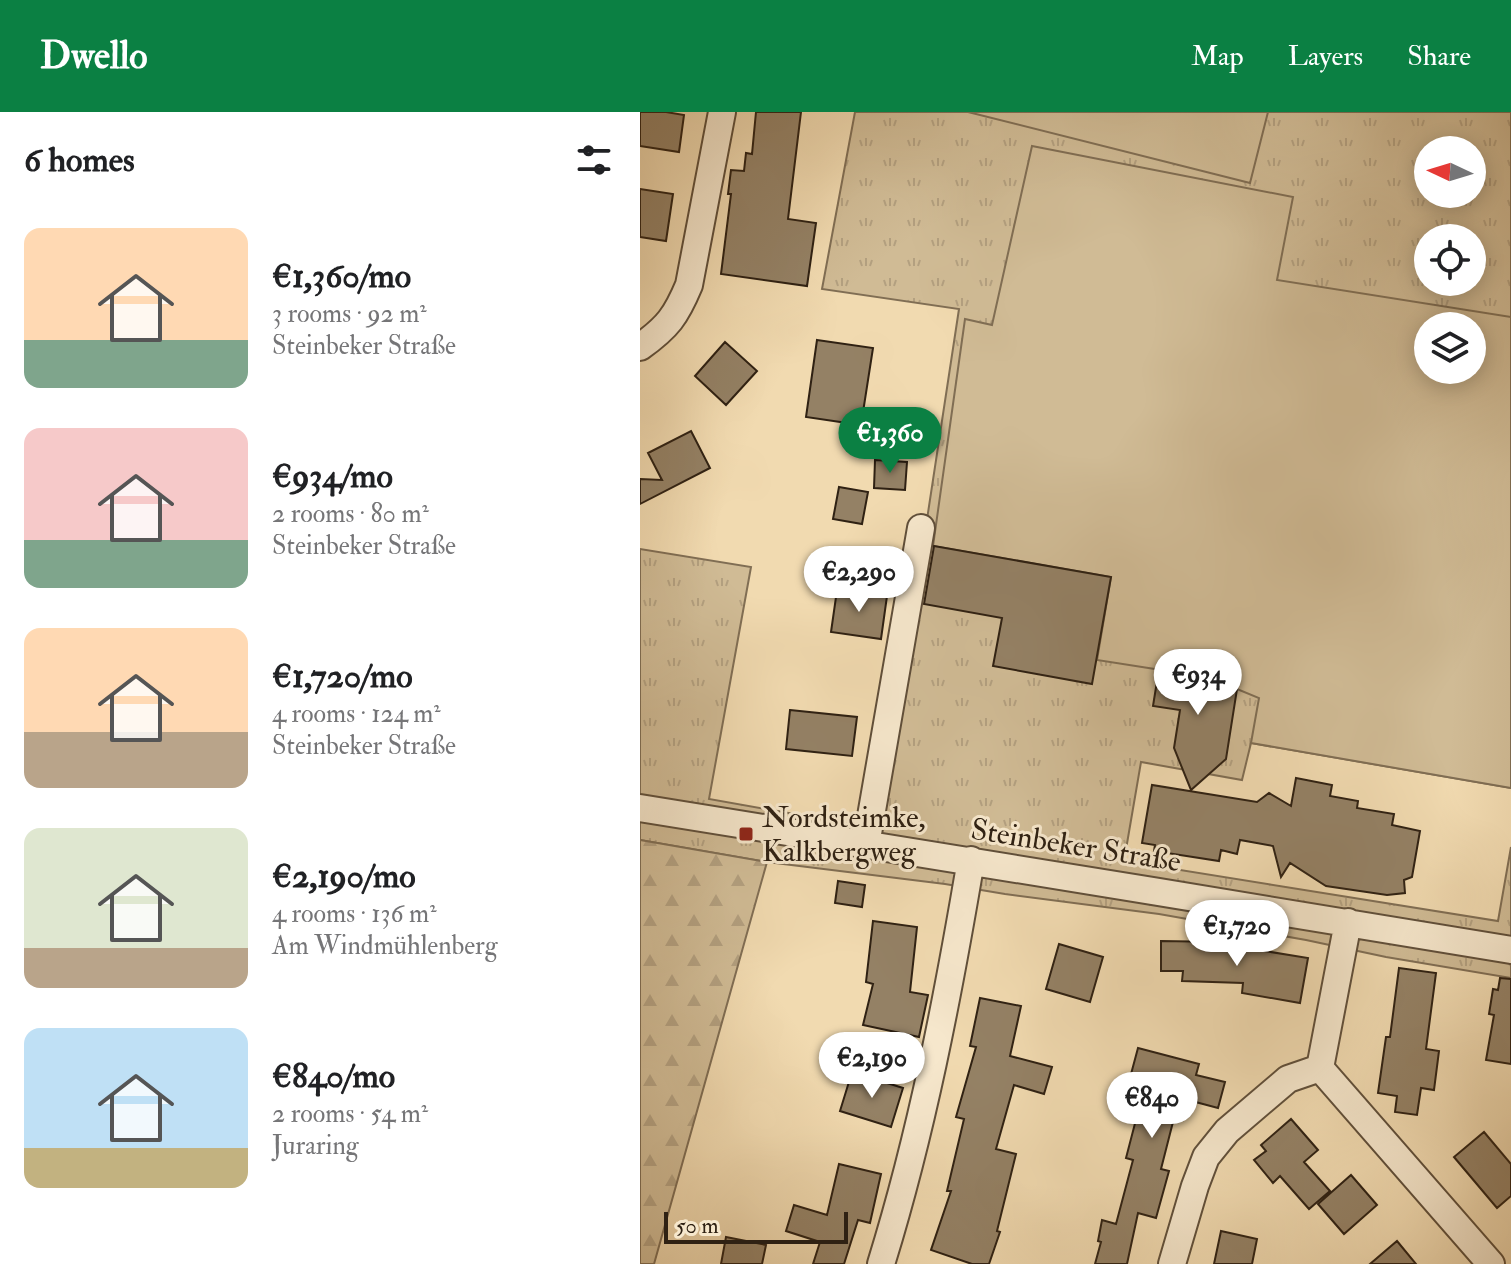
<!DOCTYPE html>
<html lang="en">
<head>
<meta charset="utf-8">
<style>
	:root { --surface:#fff; --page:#f2f2f2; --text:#202124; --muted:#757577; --accent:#0b8043 }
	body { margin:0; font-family:"IM FELL Double Pica",serif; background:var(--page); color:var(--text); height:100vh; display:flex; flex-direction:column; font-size:30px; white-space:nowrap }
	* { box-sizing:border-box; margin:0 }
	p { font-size:26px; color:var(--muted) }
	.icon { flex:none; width:44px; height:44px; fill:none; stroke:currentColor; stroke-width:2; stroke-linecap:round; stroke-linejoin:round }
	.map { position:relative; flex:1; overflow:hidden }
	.details { display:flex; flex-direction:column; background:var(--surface); width:640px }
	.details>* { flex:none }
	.needle { width:52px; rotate:274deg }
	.fabs { position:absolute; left:774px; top:24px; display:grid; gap:16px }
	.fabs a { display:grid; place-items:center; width:72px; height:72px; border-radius:50%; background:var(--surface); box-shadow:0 4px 20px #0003; font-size:40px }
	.scale { position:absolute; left:24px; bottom:20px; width:184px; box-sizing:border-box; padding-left:8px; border:4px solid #2f2113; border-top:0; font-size:22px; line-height:28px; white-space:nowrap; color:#2f2113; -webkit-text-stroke:6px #f6e7cc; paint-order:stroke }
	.price { position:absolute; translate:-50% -68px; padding:0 18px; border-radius:28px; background:#fff; color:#222; font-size:26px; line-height:52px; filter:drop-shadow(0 2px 4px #0008) }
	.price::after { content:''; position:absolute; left:50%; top:48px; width:24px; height:18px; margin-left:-12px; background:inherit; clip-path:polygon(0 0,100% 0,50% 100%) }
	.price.current { background:var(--accent); color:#fff }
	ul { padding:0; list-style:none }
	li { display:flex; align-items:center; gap:24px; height:200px; padding:0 24px }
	li span { display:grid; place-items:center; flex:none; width:224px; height:160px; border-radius:16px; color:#555 }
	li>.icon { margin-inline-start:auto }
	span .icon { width:96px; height:96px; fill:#fffc; stroke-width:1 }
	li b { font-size:34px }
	h2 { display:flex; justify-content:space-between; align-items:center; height:96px; padding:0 24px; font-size:34px }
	header { display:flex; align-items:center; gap:48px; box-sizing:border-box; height:112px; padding:0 40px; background:var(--accent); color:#fff }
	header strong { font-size:38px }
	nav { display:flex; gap:44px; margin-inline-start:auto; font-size:28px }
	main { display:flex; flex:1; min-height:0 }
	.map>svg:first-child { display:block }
	.grass { fill:url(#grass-tufts); stroke:#806e54; stroke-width:2; fill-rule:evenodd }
	.forest { fill:url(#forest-firs); stroke:#806e54; stroke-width:2 }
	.pitch { fill:#d0bb95; stroke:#806e54; stroke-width:2; fill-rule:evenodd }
	.building { fill:#948165; stroke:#2f2113; stroke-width:2 }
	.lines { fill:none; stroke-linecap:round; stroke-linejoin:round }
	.minor-casing { stroke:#604f3a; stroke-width:30 }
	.minor { stroke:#f6e7cc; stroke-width:26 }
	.poi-dot { fill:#8f2418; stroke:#f6e7cc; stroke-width:3 }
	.labels { text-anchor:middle; stroke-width:6; stroke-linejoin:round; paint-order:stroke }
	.poi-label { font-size:30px; fill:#2f2113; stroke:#f6e7cc; text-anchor:start }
	.street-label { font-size:30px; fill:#2f2113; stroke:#f6e7cc }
</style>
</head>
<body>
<header>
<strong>Dwello</strong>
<nav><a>Map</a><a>Layers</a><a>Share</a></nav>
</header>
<main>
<section class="details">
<h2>6 homes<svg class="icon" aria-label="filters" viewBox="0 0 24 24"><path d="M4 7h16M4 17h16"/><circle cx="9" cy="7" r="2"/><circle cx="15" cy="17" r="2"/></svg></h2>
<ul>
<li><span style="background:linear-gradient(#ffd9b3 70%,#7fa58c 0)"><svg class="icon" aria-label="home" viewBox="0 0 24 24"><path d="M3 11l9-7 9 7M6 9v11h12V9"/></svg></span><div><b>€1,360/mo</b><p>3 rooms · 92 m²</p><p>Steinbeker Straße</p></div></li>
<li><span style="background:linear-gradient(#f6c9c9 70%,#7fa58c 0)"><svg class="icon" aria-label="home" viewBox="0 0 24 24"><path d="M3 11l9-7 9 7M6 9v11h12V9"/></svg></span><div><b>€934/mo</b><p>2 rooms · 80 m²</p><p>Steinbeker Straße</p></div></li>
<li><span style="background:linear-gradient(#ffd9b3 65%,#b9a48a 0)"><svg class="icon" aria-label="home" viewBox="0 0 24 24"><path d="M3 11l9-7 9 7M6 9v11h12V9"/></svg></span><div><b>€1,720/mo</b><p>4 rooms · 124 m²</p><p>Steinbeker Straße</p></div></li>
<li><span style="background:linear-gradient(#dfe7d0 75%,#b9a48a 0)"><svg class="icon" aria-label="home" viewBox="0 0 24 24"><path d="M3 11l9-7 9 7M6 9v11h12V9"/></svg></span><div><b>€2,190/mo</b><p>4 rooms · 136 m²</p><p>Am Windmühlenberg</p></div></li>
<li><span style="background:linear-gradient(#bfe0f5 75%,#c2b280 0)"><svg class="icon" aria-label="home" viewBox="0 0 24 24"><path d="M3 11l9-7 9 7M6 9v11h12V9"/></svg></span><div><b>€840/mo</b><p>2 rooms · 54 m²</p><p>Juraring</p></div></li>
</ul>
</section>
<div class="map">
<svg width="871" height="1152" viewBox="0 0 871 1152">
	<defs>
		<pattern id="grass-tufts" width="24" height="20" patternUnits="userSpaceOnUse" patternTransform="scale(2)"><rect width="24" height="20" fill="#d0bb95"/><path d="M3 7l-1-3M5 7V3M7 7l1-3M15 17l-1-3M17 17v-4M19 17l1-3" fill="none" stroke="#b3a080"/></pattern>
		<pattern id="forest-firs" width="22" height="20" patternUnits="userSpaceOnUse" patternTransform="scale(2)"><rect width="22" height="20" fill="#d0bb95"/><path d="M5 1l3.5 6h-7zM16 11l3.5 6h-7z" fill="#b3a080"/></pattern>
	</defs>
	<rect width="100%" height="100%" fill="#f1dab0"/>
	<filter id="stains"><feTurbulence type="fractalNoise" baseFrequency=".0025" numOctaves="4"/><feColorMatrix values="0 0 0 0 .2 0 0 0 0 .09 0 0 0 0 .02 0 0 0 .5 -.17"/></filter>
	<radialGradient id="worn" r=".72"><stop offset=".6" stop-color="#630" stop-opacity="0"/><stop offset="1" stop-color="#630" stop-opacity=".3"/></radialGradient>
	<path class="grass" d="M215,0H871V676L611,631L602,668L501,650L484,749L858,809L871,735V866L746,845L666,828L519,802L365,782L305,772L127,750L0,728V437L111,455L69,687L222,714L265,552L319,197L182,177ZM788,38H832V82H788ZM788,126H832V170H788ZM788,214H832V258H788Z"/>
	<path class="forest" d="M0,728L127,750L14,1152H0Z"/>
	<path class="pitch" d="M328,0H628L610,71Z
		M392,34L653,85L637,168L871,205V676L611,631L619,586L597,577L580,574L583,555L549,550L547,562L457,548L471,465L293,434L325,207L352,213ZM788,214H832V258H788Z"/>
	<path class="building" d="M0,0H26L44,3L39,40L0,34Z
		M116,0H161L148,107L176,111L167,174L81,162L91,82H88L91,58L104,59L106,41L112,42Z
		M0,77L33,82L26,129L0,125Z
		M177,228L233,236L221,313L166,305Z
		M85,230L117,259L86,293L55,264Z
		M51,319L70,356L0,392V367L22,368L8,341Z
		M235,348L267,350L265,378L234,376Z
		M199,375L228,380L222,412L193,407Z
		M294,434L471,465L452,572L353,554L362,506L284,492Z
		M197,478L247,484L241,527L191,520Z
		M549,550L583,555L580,574L597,577L586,647L551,678L534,636L540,598L513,594L519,557L547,562Z
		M150,598L217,605L212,644L146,637Z
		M656,666L692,673L690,684L718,689L717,696L754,702L752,713L780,719L772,765L764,768L765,781L747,783L686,774L650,751L641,765L633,734L600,728L597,742L581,738L579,749L514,739L515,733L502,731L512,673L617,690L629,681L651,694Z
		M198,769L225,773L222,795L195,791Z
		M233,809L277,815L270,880L288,883L279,925L223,913L233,872L226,870Z
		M521,829L581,830V832L668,846L660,891L602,881L603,871L542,869L543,859H521Z
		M419,832L463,845L450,890L406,877Z
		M759,856L796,861L786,937L799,939L794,978L781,976L777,1003L755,1000L757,984L738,981L746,925H750Z
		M860,866L871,867V952L846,948L854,903L849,902L853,877L858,878Z
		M340,886L381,894L370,944L412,955L404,982L374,973L356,1037L376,1042L357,1119L360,1120L349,1152H332L291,1138L311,1079H307L324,1007L316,1005L336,935L330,934Z
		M498,936L559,952L556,963L585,970L578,996L548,988L543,1008L534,1006L521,1057L529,1059L516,1106L498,1101L487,1152H455L461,1130L458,1129L462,1108L476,1112L493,1048L486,1046L499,996L483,992Z
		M212,960L263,976L251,1015L200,999Z
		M651,1007L678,1038L664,1050L690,1079L669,1097L640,1064L633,1071L614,1048L626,1039L621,1033Z
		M844,1020L871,1052V1084L857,1096L814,1045Z
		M199,1052L241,1062L230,1111L218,1108L204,1152H173L180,1130L146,1119L154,1093L187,1103Z
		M711,1063L737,1093L704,1122L678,1092Z
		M581,1119L617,1127L612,1152H574Z
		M86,1125L126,1133L122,1152H81Z
		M757,1129L776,1152H730Z"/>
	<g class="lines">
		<g class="minor-casing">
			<path id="minor" d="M0,235C28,215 36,204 49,173L82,0
				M0,696C290,744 581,789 871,838
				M226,733L281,416
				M708,810L680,956L851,1152
				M241,1152C282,1020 308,884 331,748
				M532,1152L555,1074L566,1045L587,1019L648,967L680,956"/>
		</g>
		<use href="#minor" class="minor"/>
	</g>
	<rect class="poi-dot" x="98" y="714" width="16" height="16" rx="4"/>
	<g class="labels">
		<g class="poi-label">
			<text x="122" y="715">Nordsteimke,<tspan x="122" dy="34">Kalkbergweg</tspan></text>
		</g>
		<g class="street-label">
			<text transform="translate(436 733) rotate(9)" y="10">Steinbeker Straße</text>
		</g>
	</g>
	<rect width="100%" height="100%" filter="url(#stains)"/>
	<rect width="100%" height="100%" fill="url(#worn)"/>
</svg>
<div class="fabs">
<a><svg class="needle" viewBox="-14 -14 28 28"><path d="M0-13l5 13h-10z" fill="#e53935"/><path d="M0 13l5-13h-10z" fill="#757577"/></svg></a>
<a><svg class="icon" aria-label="locate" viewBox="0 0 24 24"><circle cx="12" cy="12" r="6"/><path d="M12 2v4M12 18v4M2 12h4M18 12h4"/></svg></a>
<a><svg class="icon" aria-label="layers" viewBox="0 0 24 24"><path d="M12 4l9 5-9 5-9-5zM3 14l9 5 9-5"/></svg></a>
</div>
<div class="scale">50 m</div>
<b class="price current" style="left:250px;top:363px">€1,360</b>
<b class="price" style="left:219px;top:502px">€2,290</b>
<b class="price" style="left:558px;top:605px">€934</b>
<b class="price" style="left:597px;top:856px">€1,720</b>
<b class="price" style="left:232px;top:988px">€2,190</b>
<b class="price" style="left:512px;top:1028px">€840</b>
</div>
</main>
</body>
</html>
